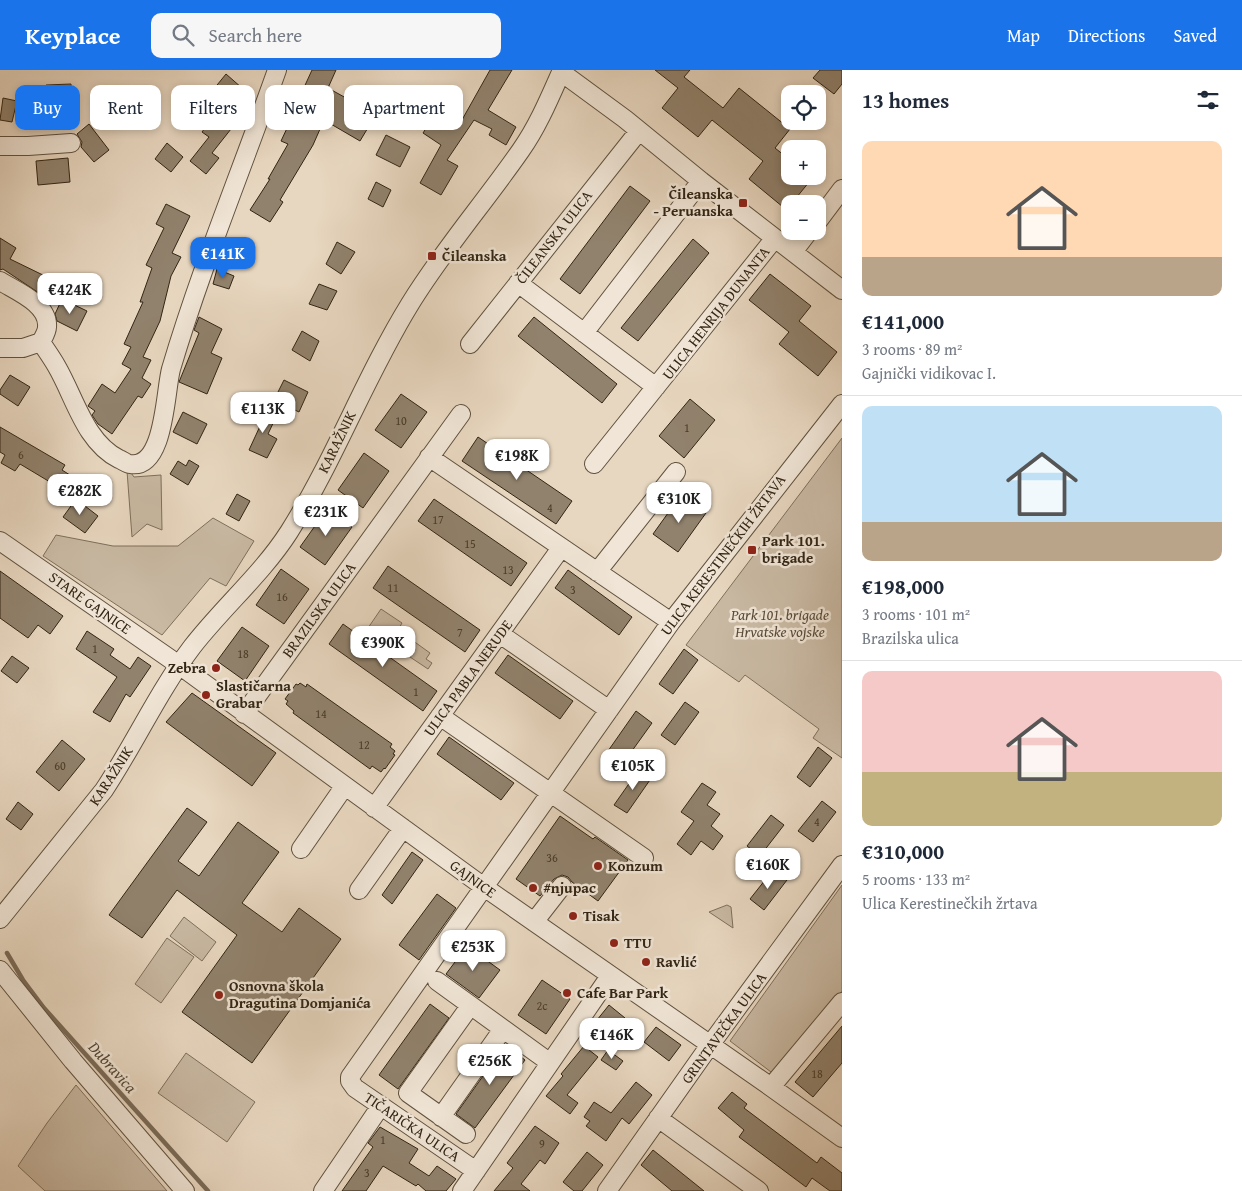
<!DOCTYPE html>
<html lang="en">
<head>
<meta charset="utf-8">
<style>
	:root { --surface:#fff; --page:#f6f6f7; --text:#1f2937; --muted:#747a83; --line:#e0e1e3; --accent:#1a73e8 }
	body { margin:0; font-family:"Gentium Book Plus",serif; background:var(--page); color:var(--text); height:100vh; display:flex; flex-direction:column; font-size:19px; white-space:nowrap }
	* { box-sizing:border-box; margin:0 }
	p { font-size:16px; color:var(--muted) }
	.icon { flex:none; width:28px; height:28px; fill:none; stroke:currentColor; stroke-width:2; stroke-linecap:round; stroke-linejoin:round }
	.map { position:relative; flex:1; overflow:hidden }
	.panel { display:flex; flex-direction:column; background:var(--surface); width:400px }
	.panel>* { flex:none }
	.banner { position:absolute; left:15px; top:15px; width:475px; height:45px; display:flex; gap:10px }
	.buttons { position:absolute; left:781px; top:15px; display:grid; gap:10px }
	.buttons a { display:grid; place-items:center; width:45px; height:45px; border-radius:10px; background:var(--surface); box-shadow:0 2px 8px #0003; font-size:25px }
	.price { position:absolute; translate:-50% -42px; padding:0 11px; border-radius:10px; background:#fff; color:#222; font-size:16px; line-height:32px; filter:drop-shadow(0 1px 2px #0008) }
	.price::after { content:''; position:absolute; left:50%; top:30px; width:15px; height:11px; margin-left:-8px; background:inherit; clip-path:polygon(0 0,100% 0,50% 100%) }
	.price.current { background:var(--accent); color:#fff }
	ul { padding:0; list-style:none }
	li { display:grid; align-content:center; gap:10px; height:265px; padding:0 20px }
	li+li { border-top:1px solid var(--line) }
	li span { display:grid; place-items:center; height:155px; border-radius:10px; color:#555 }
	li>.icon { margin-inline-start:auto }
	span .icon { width:90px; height:90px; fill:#fffc; stroke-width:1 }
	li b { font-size:21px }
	h2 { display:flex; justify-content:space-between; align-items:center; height:60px; padding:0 20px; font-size:21px }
	.tag { padding:0 18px; border-radius:10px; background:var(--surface); box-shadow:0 2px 8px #0003; font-size:18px; line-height:45px }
	.tag.current { background:var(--accent); color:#fff }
	header { display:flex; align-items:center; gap:30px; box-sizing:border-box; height:70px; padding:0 25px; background:var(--accent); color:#fff }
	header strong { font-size:24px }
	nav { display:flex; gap:28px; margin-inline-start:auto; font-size:18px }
	.search { width:350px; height:45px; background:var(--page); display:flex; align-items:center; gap:12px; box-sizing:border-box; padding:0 18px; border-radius:10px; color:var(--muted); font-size:19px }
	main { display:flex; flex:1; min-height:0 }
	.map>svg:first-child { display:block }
	.green { fill:#c9b9a3; stroke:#7e6f5c }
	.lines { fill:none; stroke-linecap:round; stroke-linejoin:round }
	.stream { stroke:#7a6b58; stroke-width:4.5 }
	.building { fill:#91826d; stroke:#322514 }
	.minor-casing { stroke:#60523f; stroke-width:20 }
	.minor { stroke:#f0e5d6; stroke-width:18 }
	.poi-dot { fill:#8f2418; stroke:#f0e5d6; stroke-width:2 }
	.labels { text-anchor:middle; stroke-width:5; stroke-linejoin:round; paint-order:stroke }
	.number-label { font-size:12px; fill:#4a3c2a }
	.poi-label { font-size:15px; font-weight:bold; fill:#322514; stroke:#f0e5d6; text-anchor:start }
	.street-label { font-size:15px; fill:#322514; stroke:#f0e5d6 }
	.park-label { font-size:15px; font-style:italic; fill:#584a38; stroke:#f0e5d6 }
	.water-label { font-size:16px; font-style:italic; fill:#564836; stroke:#f0e5d6 }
</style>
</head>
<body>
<header>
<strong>Keyplace</strong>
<div class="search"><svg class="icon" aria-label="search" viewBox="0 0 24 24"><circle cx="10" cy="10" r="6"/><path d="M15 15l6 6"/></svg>Search here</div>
<nav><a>Map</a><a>Directions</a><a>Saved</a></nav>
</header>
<main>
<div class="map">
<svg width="842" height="1121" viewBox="0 0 842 1121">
	<rect width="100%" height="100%" fill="#e8d7c0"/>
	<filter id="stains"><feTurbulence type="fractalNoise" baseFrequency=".004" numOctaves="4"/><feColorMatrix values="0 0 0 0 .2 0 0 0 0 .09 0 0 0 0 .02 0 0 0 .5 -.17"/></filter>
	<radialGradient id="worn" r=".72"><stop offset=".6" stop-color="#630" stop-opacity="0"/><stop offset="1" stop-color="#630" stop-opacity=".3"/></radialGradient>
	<path class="green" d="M842,368V688L813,668L819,659L745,605L739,612L686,575Z
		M129,400L134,407L161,405L162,460L147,454L132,467L127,401Z
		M213,448L254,471L226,516L210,508L162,565L43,486L56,465L113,476H178Z
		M381,539L402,553L398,560L430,583L426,589L432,593L428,599L407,585L410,581L391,568L388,572L368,558Z
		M842,815V921L775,1005L730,971Z
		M727,835L731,837L733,858L709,842Z
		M184,847L216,872L202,891L170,866Z
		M167,868L194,887L161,933L135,914Z
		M186,983L255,1032L227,1072L158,1023Z
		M76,1015L167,1121H45L18,1096L47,1053Z"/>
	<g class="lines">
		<path class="stream" d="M7,883L23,910L44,938L208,1121"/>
	</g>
	<path class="building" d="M312,0H336L328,18L364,38L357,49L369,56L360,71L324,50L313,75L280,130L283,132L270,152L250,140L270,109H268L288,74L281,71L298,35H296Z
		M490,0H512L488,40L516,57L506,75L489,65L492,59L474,50L447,90L458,96L441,125L420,113L441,75L423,63L436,43L458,57Z
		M655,0H690L684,7L723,38L739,18L790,59L775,78L790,90V106H814L783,144V137L749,109L763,91L712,50L698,67L662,38L678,18Z
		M820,0H842V14L834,24L813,8Z
		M226,4L242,18L230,33L213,20Z
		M71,14V39H47L46,15Z
		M3,28L17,31L12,52L0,50Z
		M214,46L231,59L212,83L219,88L206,104L190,91L209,67L202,62Z
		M89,54L109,80L94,92L81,77L82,72L77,64Z
		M386,65L410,77L400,97L376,85Z
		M167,73L183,87L171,102L155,89Z
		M68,88L70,112L38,115L36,91Z
		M376,112L391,120L383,137L368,129Z
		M630,116L650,131L580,224L560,209Z
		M166,134L190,146L172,183L181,187L171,206L160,251L143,287L151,290L142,308L151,314L142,328L138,326L112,364L98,354L92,345L95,341L88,336L102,314L115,323L131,299L122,294L131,277L124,274L143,232H140L152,198L146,195L164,158L156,154Z
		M0,168L16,178L10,189L47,207L39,223L3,199L0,200Z
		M693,169L709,183L638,271L621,258Z
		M337,172L355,182L341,204L326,194Z
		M217,199L234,206L229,219L213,214Z
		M770,204L811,236L799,251L837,282L818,306L779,274L789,262L749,230Z
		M319,214L337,221L327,240L309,234Z
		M62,229L87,241L77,261L57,251L55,244Z
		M199,247L222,259L211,283L222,288L207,324L179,312L199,263L194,260Z
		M534,247L617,314L602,333L518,266Z
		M302,261L319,271L310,291L292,280Z
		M10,305L30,317L18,336L0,324V320Z
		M284,310L308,322L299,342L274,330Z
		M401,324L427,342L401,378L375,360Z
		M690,329L715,350L684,388L659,366Z
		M258,339L276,347L268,364L277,369L267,388L249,380L261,354L252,350Z
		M183,342L207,354L197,374L173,362Z
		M0,357L65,395L62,400L73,407L65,421L20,394L15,401L1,393L5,385L0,382Z
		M478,367L572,431L556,454L462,391Z
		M364,383L389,401L363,438L338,420Z
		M189,390L199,396L188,415L170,404L178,391L186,396Z
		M237,424L250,431L239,451L226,444Z
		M681,425L706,443L678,482L653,464Z
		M76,429L98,446L85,463L63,447Z
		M434,429L527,493L511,516L418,451Z
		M327,439L352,457L325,495L300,477Z
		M388,496L480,560L465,582L373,518Z
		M281,499L309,519L284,554L256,535Z
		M568,500L632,547L619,565L555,518Z
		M0,501L63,546L50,564L38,555L28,568L0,548Z
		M343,554L437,621L423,641L329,574Z
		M242,557L269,576L245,611L217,591Z
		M87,561L114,579L110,585L130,599L138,587L151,596L130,627L126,624L110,652L93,642L117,607L76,579Z
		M684,579L698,590L673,624L659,614Z
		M508,585L573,631L560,649L495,603Z
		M12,586L29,598L17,613L1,601Z
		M300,613L306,617L307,614L392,674L390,677L395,681L393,684L395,685L385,699L384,698L381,702L372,696L370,699L293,643L294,641L286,634L288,631L285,629L296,614L298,615Z
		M192,623L276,683L252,716L166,652Z
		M685,632L699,642L675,675L661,665Z
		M636,641L652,653L624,692L608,681Z
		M449,667L514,713L501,730L437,684Z
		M62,670L85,689L59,721L36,702Z
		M818,677L832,688L810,717L797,707Z
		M640,698L652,707L627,743L614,735Z
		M702,713L716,722L707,735L720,744L711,756L723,766L713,780L701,771L691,785L677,774L694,751L681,742Z
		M822,731L836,742L813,772L798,761Z
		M18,732L33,744L21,760L6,749Z
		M187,738L207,752L178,791L199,806L238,752L279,782L242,833L282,862L299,838L341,869L252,993L182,942L237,865L177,820L142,868L109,845Z
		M771,745L784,755L760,786L747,776Z
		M560,746L593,769L595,767L628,790L598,831L572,812L568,807L562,805L554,809L540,826L516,809Z
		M412,782L423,790L392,834L382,825Z
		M773,800L787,810L764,840L750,829Z
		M437,824L456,838L419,890L399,875Z
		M467,876L500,900L479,928L446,904Z
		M542,910L570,929L546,964L518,945Z
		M430,934L449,948L398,1019L379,1005Z
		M609,935L625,948L613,963L597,950Z
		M842,956V993L813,1027L795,1012Z
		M656,957L681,975L669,991L644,972Z
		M505,975L525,990L475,1058L456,1044Z
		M584,976L598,987L567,1025L578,1033L570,1044L546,1026L563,1006L561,1004Z
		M608,980L623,991L616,1000L601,990Z
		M636,1012L652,1025L629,1054L622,1048L606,1071L586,1056L590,1051L584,1047L594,1032L611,1043Z
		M732,1022L747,1034L744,1038L817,1093L821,1087L842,1103V1121H830L812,1108L806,1117L739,1067L744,1060L718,1038Z
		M535,1056L559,1073L545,1094L540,1090L521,1114L530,1121H494L513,1098L507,1093Z
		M380,1057L418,1079L409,1093L429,1106L437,1096L456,1109L446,1121H426L418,1114L416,1116L383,1096L366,1121H342L373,1077L368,1073Z
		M653,1080L704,1121H672L641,1095Z
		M587,1082L603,1095L582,1121H574L563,1112Z"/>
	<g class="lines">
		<g class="minor-casing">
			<path id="minor" d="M561,2L625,49L701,111L842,220
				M0,76H28L71,73
				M818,151L842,119
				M793,182L809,161
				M0,211C16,221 49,234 47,257C47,262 43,268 41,272
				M518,213L656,317
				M584,263L701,111
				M41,272C46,280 52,288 57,297C75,328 85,372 119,389C122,390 127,394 130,394C165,400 165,321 171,299C201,198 242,99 277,0
				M470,274L639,61
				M0,278H23L41,272
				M429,387L671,552
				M594,394L775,168
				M0,471L179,595L484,817L771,1017L842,1068
				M597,502L676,402
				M500,564L609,640
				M244,644L461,344
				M440,646L644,788
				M374,738L561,478
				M301,779L344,717
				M359,820L403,758
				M0,849L104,720C135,673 158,622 192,577C223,537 262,504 289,462C335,389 365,307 410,234C443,180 485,132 521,80C538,56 550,27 562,0
				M534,852L562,816
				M0,900L73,991L185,1121
				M437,911L549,992
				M771,1017L842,932
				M441,1047L503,959
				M658,1048L759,1121
				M466,1064L408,1023L470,936
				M476,1101L355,1018L350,1011V1007L671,552L842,334
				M323,1121L380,1037
				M462,1121L610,906
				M607,1121L710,975L842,795"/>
		</g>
		<use href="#minor" class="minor"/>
	</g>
	<g class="poi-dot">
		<rect x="738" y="128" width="10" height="10" rx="2.5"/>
		<rect x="427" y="181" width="10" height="10" rx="2.5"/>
		<rect x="747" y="475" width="10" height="10" rx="2.5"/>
		<circle cx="216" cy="598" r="5"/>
		<circle cx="206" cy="625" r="5"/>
		<circle cx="598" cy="796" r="5"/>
		<circle cx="533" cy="818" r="5"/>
		<circle cx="573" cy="846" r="5"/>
		<circle cx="614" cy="873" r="5"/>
		<circle cx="646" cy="892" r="5"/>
		<circle cx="567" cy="923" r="5"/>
		<circle cx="219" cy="925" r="5"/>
	</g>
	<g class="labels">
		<g class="number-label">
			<text x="401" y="355">10</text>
			<text x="687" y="362">1</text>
			<text x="21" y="389">6</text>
			<text x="550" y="442">4</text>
			<text x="438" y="454">17</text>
			<text x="470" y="478">15</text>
			<text x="508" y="504">13</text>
			<text x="393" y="522">11</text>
			<text x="573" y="524">3</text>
			<text x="282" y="531">16</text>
			<text x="460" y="567">7</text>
			<text x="95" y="583">1</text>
			<text x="243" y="588">18</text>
			<text x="416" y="626">1</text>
			<text x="321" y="648">14</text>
			<text x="364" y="679">12</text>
			<text x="60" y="700">60</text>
			<text x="817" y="756">4</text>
			<text x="552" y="792">36</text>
			<text x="542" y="940">2c</text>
			<text x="817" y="1008">18</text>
			<text x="383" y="1074">1</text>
			<text x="542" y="1078">9</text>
			<text x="367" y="1107">3</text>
		</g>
		<g class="poi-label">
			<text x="733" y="129" text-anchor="end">Čileanska<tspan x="733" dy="17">- Peruanska</tspan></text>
			<text x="442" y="191">Čileanska</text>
			<text x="762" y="476">Park 101.<tspan x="762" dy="17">brigade</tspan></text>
			<text x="206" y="603" text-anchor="end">Zebra</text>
			<text x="216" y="621">Slastičarna<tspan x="216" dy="17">Grabar</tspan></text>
			<text x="608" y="801">Konzum</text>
			<text x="543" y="823">#njupac</text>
			<text x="583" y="851">Tisak</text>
			<text x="624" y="878">TTU</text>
			<text x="656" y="897">Ravlić</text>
			<text x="229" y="921">Osnovna škola<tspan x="229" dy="17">Dragutina Domjanića</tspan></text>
			<text x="577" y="928">Cafe Bar Park</text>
		</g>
		<g class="street-label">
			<text transform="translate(554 167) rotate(-52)" y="5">ČILEANSKA ULICA</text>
			<text transform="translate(716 243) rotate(-52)" y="5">ULICA HENRIJA DUNANTA</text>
			<text transform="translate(337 372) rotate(-64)" y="5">KARAŽNIK</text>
			<text transform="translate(723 485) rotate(-53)" y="5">ULICA KERESTINEČKIH ŽRTAVA</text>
			<text transform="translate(90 533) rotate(35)" y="5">STARE GAJNICE</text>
			<text transform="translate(319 540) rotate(-54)" y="5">BRAZILSKA ULICA</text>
			<text transform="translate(468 608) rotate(-54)" y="5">ULICA PABLA NERUDE</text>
			<text transform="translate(111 706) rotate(-57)" y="5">KARAŽNIK</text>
			<text transform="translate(473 809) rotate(36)" y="5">GAJNICE</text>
			<text transform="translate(724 958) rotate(-54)" y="5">GRINTAVEČKA ULICA</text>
			<text transform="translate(412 1057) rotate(34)" y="5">TIČARIČKA ULICA</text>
		</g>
		<g class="park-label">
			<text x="780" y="550">Park 101. brigade<tspan x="780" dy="17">Hrvatske vojske</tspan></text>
		</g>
		<g class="water-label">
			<text transform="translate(113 997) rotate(48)" y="6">Dubravica</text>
		</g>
	</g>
	<rect width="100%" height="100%" filter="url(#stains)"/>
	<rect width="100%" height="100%" fill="url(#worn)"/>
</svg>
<div class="buttons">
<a><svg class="icon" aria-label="locate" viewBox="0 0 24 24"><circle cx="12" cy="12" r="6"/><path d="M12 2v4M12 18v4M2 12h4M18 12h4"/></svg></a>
<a>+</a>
<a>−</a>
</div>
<b class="price current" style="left:223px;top:209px">€141K</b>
<b class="price" style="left:70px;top:245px">€424K</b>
<b class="price" style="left:263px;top:364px">€113K</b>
<b class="price" style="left:517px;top:411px">€198K</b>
<b class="price" style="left:80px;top:446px">€282K</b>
<b class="price" style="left:679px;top:454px">€310K</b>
<b class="price" style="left:326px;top:467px">€231K</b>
<b class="price" style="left:383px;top:598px">€390K</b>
<b class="price" style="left:633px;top:721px">€105K</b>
<b class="price" style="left:768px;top:820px">€160K</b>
<b class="price" style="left:473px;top:902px">€253K</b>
<b class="price" style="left:612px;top:990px">€146K</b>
<b class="price" style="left:490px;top:1016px">€256K</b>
<div class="banner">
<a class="tag current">Buy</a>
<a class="tag">Rent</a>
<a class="tag">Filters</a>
<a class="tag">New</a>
<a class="tag">Apartment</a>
</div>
</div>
<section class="panel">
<h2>13 homes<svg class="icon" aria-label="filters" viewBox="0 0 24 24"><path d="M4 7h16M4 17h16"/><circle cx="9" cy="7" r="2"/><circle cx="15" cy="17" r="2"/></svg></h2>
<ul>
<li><span style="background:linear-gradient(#ffd9b3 75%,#b9a48a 0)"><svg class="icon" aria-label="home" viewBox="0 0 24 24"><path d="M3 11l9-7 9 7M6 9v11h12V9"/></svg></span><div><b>€141,000</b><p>3 rooms · 89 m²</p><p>Gajnički vidikovac I.</p></div></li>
<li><span style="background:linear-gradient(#bfe0f5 75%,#b9a48a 0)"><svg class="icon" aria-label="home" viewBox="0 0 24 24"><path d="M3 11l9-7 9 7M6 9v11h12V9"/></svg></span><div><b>€198,000</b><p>3 rooms · 101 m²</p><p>Brazilska ulica</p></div></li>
<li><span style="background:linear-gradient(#f6c9c9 65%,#c2b280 0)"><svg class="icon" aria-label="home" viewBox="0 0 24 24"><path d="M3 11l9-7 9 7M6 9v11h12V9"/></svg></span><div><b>€310,000</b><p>5 rooms · 133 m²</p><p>Ulica Kerestinečkih žrtava</p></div></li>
</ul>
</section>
</main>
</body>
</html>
